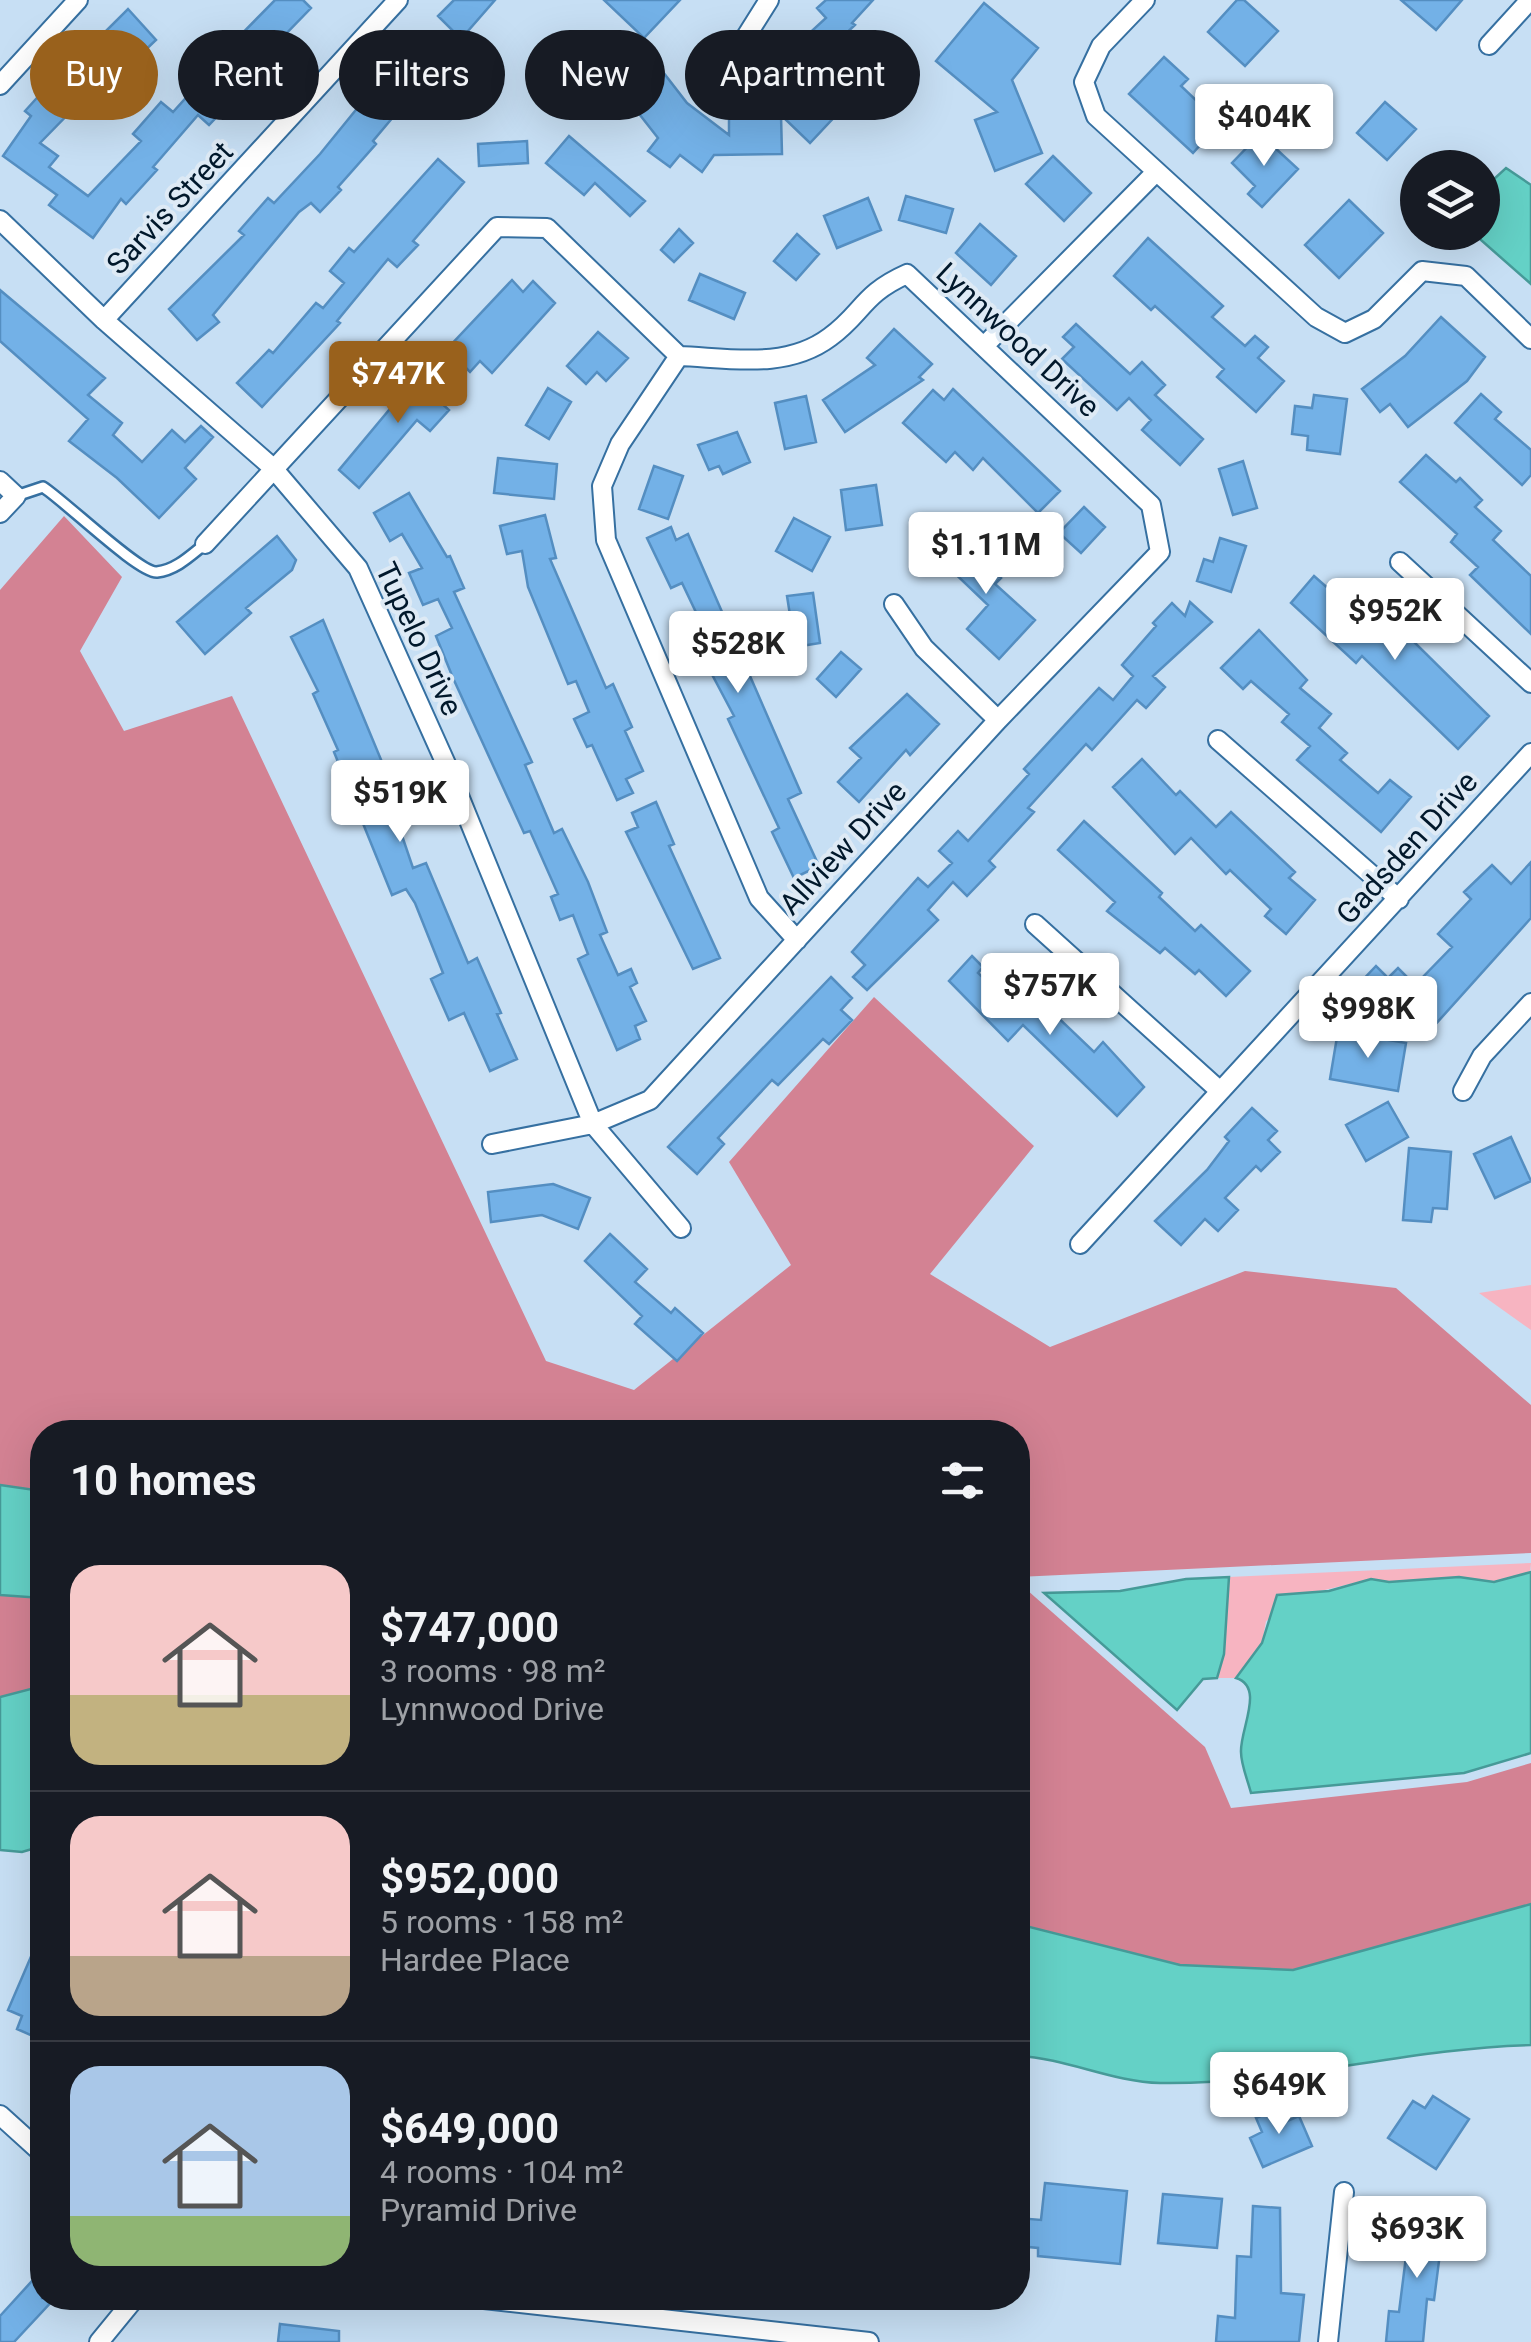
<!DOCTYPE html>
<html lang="en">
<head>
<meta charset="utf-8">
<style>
	:root { --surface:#171b24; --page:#242831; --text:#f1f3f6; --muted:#9ea1a6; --line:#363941; --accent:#99611c }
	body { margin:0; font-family:Roboto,sans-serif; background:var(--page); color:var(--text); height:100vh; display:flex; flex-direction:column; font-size:38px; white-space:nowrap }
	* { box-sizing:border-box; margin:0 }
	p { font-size:32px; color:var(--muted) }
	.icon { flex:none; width:55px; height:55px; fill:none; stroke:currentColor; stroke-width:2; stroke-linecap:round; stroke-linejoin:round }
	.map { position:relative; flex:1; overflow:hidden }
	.side { position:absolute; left:30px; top:1420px; width:1000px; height:890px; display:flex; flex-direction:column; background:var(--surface); border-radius:40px; box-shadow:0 10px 40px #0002 }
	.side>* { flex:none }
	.hud { position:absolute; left:30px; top:30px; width:1000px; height:90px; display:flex; gap:20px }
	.buttons { position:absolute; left:1400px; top:150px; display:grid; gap:20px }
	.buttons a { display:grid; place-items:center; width:100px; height:100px; border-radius:50%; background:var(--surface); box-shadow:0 10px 40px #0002; font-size:50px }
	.price { position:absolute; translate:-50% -85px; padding:0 22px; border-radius:10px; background:#fff; color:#222; font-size:32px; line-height:65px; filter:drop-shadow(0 2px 5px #0008) }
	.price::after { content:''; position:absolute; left:50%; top:60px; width:30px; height:22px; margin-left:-15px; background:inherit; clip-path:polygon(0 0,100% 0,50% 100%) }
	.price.selected { background:var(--accent); color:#fff }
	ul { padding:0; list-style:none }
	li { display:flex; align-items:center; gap:30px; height:250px; padding:0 40px }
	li+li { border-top:2px solid var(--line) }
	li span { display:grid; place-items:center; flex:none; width:280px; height:200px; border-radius:30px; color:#555 }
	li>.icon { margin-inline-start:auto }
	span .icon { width:120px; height:120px; fill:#fffc; stroke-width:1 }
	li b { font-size:42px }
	h2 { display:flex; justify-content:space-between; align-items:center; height:120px; padding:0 40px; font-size:42px }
	.tag { padding:0 35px; border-radius:45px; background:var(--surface); box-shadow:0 10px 40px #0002; font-size:35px; line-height:90px }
	.tag.selected { background:var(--accent); color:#fff }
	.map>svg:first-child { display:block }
	.green { fill:#f7b4c1 }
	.forest { fill:#d38293 }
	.water { fill:#64d1c6; stroke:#469a98; stroke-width:2.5 }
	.building { fill:#73b1e7; stroke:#548ec1; stroke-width:2.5 }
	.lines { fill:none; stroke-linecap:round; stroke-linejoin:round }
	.service-casing { stroke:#3670a1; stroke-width:14 }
	.minor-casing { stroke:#3670a1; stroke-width:22 }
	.service { stroke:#fff; stroke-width:9 }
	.minor { stroke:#fff; stroke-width:18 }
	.labels { text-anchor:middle; stroke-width:8; stroke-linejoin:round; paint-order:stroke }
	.street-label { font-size:30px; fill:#01182b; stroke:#deeaf5 }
</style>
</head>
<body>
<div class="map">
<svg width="1531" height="2342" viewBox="0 0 1531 2342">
	<rect width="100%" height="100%" fill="#c7dff4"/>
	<path class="green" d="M1531,1285V1330L1479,1293Z
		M1531,1563L1530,1573L1494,1582L1459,1577L1389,1582L1371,1579L1316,1592L1266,1621L1262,1643L1236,1678H1217L1224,1654L1229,1577Z"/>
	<path class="forest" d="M64,516L122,577L80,651L124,731L232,696L546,1361L634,1390L791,1265L729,1162L874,997L1034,1146L930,1274L1050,1347L1245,1271L1396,1288L1531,1405V1553L1018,1577V1432H42V1491L0,1485V590Z
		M1018,1582L1205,1747L1231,1808L1467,1782L1531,1763V1904L1293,1970L1180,1965L1018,1924Z
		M0,1595L42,1598V1686L0,1697Z"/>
	<path class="water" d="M1506,168L1531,185V284L1473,233L1482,232L1483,189Z
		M0,1485L42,1491V1598L0,1595Z
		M1531,1572V1753L1464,1773L1251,1793C1248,1781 1241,1765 1241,1752C1240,1729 1265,1687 1236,1678L1262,1643L1277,1595L1329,1591L1371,1579L1389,1582L1459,1577L1494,1582Z
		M1229,1577L1224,1654L1217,1678L1203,1679L1177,1710L1044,1593L1120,1591L1186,1579Z
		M42,1686V1846L22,1852L0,1850V1697Z
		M1531,1904V2045C1406,2048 1285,2085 1160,2083C1112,2082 1066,2058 1018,2056V1924L1180,1965L1293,1970Z"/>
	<path class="building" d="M275,0H303L311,8L244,77L221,55Z
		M454,0H495L461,39L438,16Z
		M604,0H680L644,38Z
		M826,0H873L852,23L855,25L820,58L803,39L826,18L817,8Z
		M1237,0H1244L1278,31L1245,66L1208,32Z
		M1401,0H1462L1436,30Z
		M984,3L1038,48L1012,80L1042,153L995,171L975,120L997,112L936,61Z
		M128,9L156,40L135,60L128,53L40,143L58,156L49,167L88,196L141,141L133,134L161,102L173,112L202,80L228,105L209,125L198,115L153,167L157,170L126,204L121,199L93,238L49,205L57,195L3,156L31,116L25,111L94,35L98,39Z
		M416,36L442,59L373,141L376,144L338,187L341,190L320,212L311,203L299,212L213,315L219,322L197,340L169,309L244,235L239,231L268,198L274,203L320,154Z
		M646,50L687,103L729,135V113L780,112L818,71L839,91L829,102L840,111L810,143L781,115L782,154L714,155L702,172L680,155L670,167L648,151L658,138L611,78Z
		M1164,57L1188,79L1181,86L1220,123L1193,153L1129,94Z
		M1385,102L1416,129L1387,160L1357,133Z
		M1260,134L1298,169L1262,207L1248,194L1255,186L1232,163Z
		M569,136L645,201L630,216L595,183L584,195L546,163Z
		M527,141L528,163L479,166L478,144Z
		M1053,156L1091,193L1064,221L1026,184Z
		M438,159L464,182L413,241L418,245L397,267L388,259L337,321L340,323L262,407L237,383L269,350L273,353L316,303L323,308L344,283L330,271L349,248L354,252Z
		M906,196L953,209L946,233L899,220Z
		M868,198L881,230L837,248L824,216Z
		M1349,200L1383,233L1339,278L1305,245Z
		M980,224L1016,256L991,285L956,253Z
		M679,229L693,243L674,262L661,250Z
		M797,234L819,254L796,280L774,261Z
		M1148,238L1223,306L1212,317L1245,346L1255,336L1268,347L1258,358L1284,381L1256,412L1217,377L1224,369L1155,306L1151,310L1114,276Z
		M700,274L745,293L734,319L689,300Z
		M512,280L523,292L533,281L555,303L492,373L480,361L470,372L447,349Z
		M0,290L105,378L88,395L122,423L113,435L142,462L172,430L185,442L201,426L213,437L185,468L196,479L159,518L117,478L69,441L88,419L0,341Z
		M1441,317L1485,357L1467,381L1408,427L1390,404L1380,412L1362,389L1405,356Z
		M1076,324L1130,374L1142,362L1165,385L1155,395L1203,439L1180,465L1142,430L1151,420L1129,398L1117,410L1062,359L1074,347L1063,337Z
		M894,329L932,364L919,377L923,380L845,432L823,400L875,365L867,358Z
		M598,332L628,358L606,381L597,372L586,384L567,366Z
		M424,368L447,388L438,400L449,410L430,431L417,420L359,488L339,470Z
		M548,388L571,402L549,439L526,425Z
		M953,389L1060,491L1038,513L983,458L973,470L955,452L946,462L903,423L933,390L944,400Z
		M1481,394L1501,412L1495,419L1531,450V475L1522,485L1455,423Z
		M1314,395L1347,399L1340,454L1307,450L1308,436L1292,434L1295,406L1312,408Z
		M806,396L816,442L785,449L775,403Z
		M737,432L750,462L723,474L719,466L709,470L698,445Z
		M1426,455L1456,482L1460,478L1482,500L1475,507L1501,531L1493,540L1531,576V634L1470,575L1478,567L1451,542L1457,534L1400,482Z
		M498,458L557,464L554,499L494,493Z
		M1243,461L1257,508L1233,515L1219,469Z
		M654,466L683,476L668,519L639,509Z
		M876,485L882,525L846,530L841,490Z
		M409,493L447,557L450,556L464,588L454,592L532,762L525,765L554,833L562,829L588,882L607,932L600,935L618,975L631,969L637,983L630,987L646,1021L635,1026L640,1039L617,1050L578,959L588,954L573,915L560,920L551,897L558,894L530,831L524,833L453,678L436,636L452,628L438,599L423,605L409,573L422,568L402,534L390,541L374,513Z
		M1084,507L1105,527L1081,553L1059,533Z
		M545,515L556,558L550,559L606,688L613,684L632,727L625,731L643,771L626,779L633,793L617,800L592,745L587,747L574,719L589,712L576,681L568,684L528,587L522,551L507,554L500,526Z
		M794,518L830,537L812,571L776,551Z
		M671,527L676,540L688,534L801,793L788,799L819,866L794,878L772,832L779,828L728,719L734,716L689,631L702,625L682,583L671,588L647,538Z
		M947,527L1001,578L995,584L1035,620L999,659L967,629L988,605L946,565L951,559L933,542Z
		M277,536L296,560L292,570L246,608L251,613L205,654L177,622Z
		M1220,538L1246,546L1231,592L1197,581L1204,559L1213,562Z
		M1314,576L1389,642L1401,629L1489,716L1458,749L1362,656L1356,663L1291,603Z
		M813,593L820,643L795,647L787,596Z
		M1190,602L1212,622L1153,676L1165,687L1146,708L1137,700L1092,750L1086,744L1028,808L1034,812L989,861L995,867L967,896L953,882L928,910L938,920L867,990L853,977L865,965L852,952L918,878L928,887L952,863L939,851L958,831L968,841L1029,774L1024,769L1099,688L1113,700L1133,676L1122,665L1156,626L1153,623L1172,603L1185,616Z
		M323,620L394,791L399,789L411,818L398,824L413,868L426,863L468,963L477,958L501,1013L497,1014L517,1059L490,1071L464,1013L449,1020L431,979L443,973L415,903L406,889L392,895L334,752L338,750L313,694L318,691L291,637Z
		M1259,630L1307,680L1300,688L1331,714L1319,728L1347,753L1340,760L1378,793L1390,780L1411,797L1381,832L1297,760L1310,746L1282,722L1289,714L1251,681L1243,689L1221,668Z
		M841,652L861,669L836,697L817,679Z
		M907,694L939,724L910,755L906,750L859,802L838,782L861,758L850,748Z
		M1142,759L1176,795L1180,791L1216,827L1231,812L1295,872L1289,878L1315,900L1286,934L1265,916L1271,909L1230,870L1226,874L1191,838L1175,854L1113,787Z
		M656,802L674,844L669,846L720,958L693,969L626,832L638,827L632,813Z
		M1084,821L1162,893L1159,897L1195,931L1201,925L1250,971L1226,996L1199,970L1195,974L1165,948L1160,953L1107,911L1115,902L1058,850Z
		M1531,862V918L1425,1036L1410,1021L1407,1038L1356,987L1376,966L1388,978L1398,968L1415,985L1452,947L1438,934L1471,899L1464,892L1492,865L1511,884Z
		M972,956L983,967L978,973L1007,1000L1017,990L1042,1013L1047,1007L1094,1052L1103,1042L1144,1087L1117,1116L1023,1025L1008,1041L949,981Z
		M831,977L852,998L841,1010L852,1020L829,1044L823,1039L778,1085L772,1080L718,1138L724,1144L697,1174L668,1147Z
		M1338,1031L1406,1043L1398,1091L1330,1079Z
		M1388,1102L1408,1137L1366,1161L1346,1125Z
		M1252,1108L1277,1131L1268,1140L1280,1152L1261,1171L1256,1166L1225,1198L1238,1210L1218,1231L1205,1219L1181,1245L1155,1221L1207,1170L1229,1141L1225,1137Z
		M1511,1137L1531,1181L1495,1198L1474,1154Z
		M1409,1148L1451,1152L1447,1209L1433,1208L1431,1222L1403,1220Z
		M553,1184L590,1198L578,1229L542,1215L491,1222L488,1192Z
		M610,1234L647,1269L635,1282L671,1313L675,1308L703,1333L677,1361L635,1324L642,1316L585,1261Z
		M42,1931V2040L17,2029L22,2016L8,2010Z
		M1433,2096L1469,2119L1436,2169L1388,2138L1413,2101L1425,2108Z
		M1281,2107L1287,2121L1299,2116L1312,2146L1263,2167L1250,2138L1262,2132L1256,2118Z
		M1045,2183L1127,2191L1120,2264L1038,2256V2248L1018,2246V2218L1041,2220Z
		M1163,2194L1222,2199L1217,2248L1158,2243Z
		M1253,2206L1280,2208L1281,2293L1304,2295L1299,2342H1216L1218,2316L1235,2318L1237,2256L1251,2257Z
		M1411,2217L1444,2222L1434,2300L1427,2299L1423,2342H1386L1389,2311L1399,2312Z
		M42,2270V2298H55L14,2342H0V2316Z
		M280,2324L339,2331V2342H278Z"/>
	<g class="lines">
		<g class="service-casing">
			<path id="service" d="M16,496L43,487C66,502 140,574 157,572C176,570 191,555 205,544"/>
		</g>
		<g class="minor-casing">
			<path id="minor" d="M1145,0L1101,46L1084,82L1096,116L1316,317L1345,333L1374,319L1422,271L1466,276L1531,339
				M1489,45L1530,0
				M735,54L769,0
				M0,85L78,0
				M0,220L104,320L272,467L358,568L446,764L593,1124L681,1228
				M104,320L398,0
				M985,345L1156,172
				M679,356L620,444L602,486L606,540L759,898L797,940
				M0,481L16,496L0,513
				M205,544L497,227L547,228L679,356C730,358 786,370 830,337C863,313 862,294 907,274L1151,505L1160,552L998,720L650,1100L593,1124L492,1144
				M1400,562L1531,683
				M894,604L924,648L998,720
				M1218,740L1399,899
				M1035,924L1220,1091
				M1463,1091L1482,1056L1531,1003
				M1080,1244L1531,753
				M0,2115L42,2153
				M475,2298L869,2342
				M99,2342L135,2298
				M1328,2342L1344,2192"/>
		</g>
		<use href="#service" class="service"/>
		<use href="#minor" class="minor"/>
	</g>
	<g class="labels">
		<g class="street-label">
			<text transform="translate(170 208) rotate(-47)" y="10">Sarvis Street</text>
			<text transform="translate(1018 340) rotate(43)" y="10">Lynnwood Drive</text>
			<text transform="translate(419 639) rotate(65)" y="10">Tupelo Drive</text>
			<text transform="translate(843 848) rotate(-47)" y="10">Allview Drive</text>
			<text transform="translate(1407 848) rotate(-48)" y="10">Gadsden Drive</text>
		</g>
	</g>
</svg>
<div class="buttons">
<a><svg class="icon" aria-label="layers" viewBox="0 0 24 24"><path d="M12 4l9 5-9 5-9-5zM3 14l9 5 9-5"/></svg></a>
</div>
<b class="price" style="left:1264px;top:169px">$404K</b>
<b class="price selected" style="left:398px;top:426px">$747K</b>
<b class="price" style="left:986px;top:597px">$1.11M</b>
<b class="price" style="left:1395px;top:663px">$952K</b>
<b class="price" style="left:738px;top:696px">$528K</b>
<b class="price" style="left:400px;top:845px">$519K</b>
<b class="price" style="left:1050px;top:1038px">$757K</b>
<b class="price" style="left:1368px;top:1061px">$998K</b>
<b class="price" style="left:1279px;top:2137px">$649K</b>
<b class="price" style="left:1417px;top:2281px">$693K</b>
<div class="hud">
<a class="tag selected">Buy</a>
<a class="tag">Rent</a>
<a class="tag">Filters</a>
<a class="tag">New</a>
<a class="tag">Apartment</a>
</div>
<section class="side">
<h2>10 homes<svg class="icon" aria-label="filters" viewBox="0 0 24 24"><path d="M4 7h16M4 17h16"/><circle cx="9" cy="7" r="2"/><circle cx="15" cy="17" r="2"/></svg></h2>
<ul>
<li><span style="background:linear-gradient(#f6c9c9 65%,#c2b280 0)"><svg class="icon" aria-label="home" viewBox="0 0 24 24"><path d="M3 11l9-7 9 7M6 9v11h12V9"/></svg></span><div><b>$747,000</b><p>3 rooms · 98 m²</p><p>Lynnwood Drive</p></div></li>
<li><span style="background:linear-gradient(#f6c9c9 70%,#b9a48a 0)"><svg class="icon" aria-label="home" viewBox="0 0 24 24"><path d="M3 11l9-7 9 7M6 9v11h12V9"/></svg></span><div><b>$952,000</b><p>5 rooms · 158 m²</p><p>Hardee Place</p></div></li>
<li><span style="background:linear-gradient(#a9c7e8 75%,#8fb573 0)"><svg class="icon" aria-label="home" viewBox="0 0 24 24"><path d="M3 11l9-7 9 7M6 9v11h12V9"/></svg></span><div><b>$649,000</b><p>4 rooms · 104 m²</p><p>Pyramid Drive</p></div></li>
</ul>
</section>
</div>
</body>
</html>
